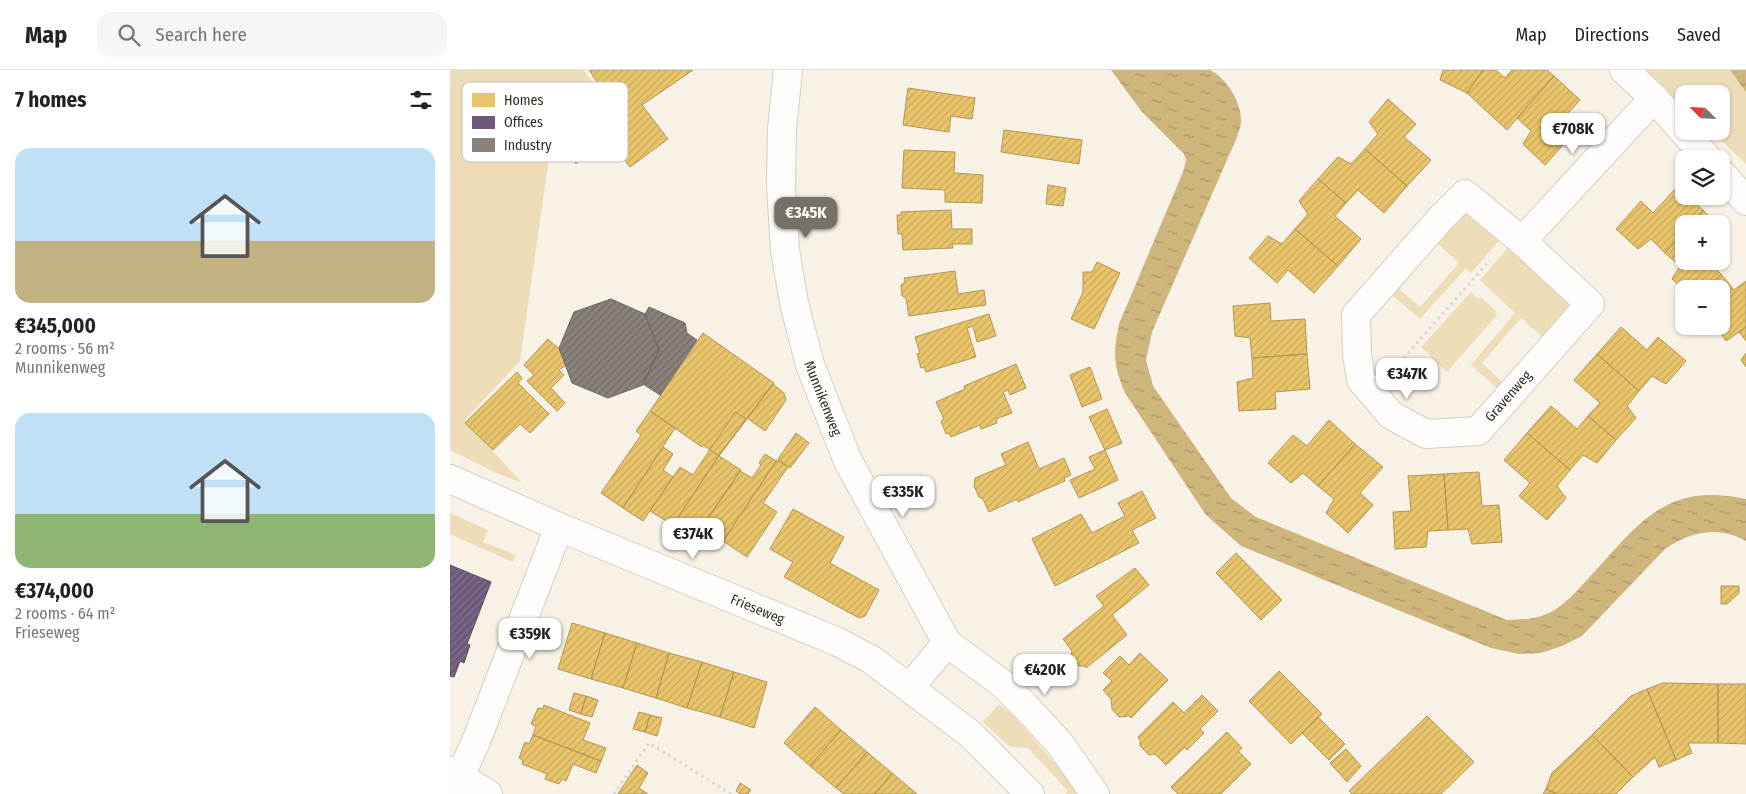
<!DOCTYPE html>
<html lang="en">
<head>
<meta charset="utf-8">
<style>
	:root { --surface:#fff; --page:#f6f6f6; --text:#222; --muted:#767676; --line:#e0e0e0; --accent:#767166 }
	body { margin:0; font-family:"Fira Sans Condensed",sans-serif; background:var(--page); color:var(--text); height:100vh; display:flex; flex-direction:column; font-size:19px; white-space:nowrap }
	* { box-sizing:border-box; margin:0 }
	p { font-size:16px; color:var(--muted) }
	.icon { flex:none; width:28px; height:28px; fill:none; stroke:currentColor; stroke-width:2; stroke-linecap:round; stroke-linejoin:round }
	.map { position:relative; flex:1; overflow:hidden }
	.panel { display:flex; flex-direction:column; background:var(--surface); width:450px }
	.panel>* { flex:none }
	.needle { width:32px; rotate:294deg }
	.fabs { position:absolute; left:1225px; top:15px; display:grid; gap:10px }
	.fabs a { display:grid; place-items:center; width:55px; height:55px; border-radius:10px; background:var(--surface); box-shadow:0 1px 4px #0004; font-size:25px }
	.price { position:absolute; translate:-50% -42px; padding:0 11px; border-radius:10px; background:#fff; color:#222; font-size:16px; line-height:32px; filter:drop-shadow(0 1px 2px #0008) }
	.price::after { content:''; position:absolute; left:50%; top:30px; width:15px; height:11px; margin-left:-8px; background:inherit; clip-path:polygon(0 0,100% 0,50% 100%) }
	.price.selected { background:var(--accent); color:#fff }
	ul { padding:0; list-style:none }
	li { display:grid; align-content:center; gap:10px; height:265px; padding:0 15px }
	li span { display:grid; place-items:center; height:155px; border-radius:15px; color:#555 }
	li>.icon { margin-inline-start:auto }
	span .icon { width:90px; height:90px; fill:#fffc; stroke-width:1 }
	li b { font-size:21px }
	h2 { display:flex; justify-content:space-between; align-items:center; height:60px; padding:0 15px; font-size:21px }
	header { display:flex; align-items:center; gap:30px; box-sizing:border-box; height:70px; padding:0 25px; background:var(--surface); border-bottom:1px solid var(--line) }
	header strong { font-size:24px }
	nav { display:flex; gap:28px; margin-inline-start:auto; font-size:18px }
	.search { width:350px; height:45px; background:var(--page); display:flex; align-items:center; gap:12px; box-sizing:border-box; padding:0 18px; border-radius:15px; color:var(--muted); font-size:19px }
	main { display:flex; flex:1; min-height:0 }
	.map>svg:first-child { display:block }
	.green { fill:#eddcb8 }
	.water { fill:url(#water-ripples) }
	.homes { fill:url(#homes-hatch); stroke:#b29654 }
	.offices { fill:url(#offices-hatch); stroke:#5b4c5f }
	.industry { fill:url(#industry-hatch); stroke:#6f6861 }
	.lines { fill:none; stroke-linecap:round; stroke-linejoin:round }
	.minor-casing { stroke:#d3cfc5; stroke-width:30 }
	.path { stroke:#d9d7d3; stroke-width:3; stroke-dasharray:2.5 4; stroke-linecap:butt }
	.minor { stroke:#fefdfb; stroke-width:28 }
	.labels { text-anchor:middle; stroke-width:5; stroke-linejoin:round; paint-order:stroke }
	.street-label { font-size:14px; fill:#312c21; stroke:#fff }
	.key { fill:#fff; stroke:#c1c0bc; stroke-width:1 }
	.key-label { font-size:14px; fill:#312c21 }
</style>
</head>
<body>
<header>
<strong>Map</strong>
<div class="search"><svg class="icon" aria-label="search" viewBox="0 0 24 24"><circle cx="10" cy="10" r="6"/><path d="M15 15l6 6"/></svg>Search here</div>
<nav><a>Map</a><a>Directions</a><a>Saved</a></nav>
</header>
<main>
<section class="panel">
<h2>7 homes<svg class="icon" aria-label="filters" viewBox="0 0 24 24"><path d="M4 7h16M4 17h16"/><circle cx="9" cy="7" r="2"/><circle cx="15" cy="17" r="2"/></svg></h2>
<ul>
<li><span style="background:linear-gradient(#bfe0f5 60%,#c2b280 0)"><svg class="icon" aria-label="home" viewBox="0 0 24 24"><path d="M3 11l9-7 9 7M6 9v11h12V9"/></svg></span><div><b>€345,000</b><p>2 rooms · 56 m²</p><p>Munnikenweg</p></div></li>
<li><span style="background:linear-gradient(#bfe0f5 65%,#8fb573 0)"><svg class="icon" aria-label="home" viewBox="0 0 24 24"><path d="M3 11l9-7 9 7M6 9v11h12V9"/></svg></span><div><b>€374,000</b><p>2 rooms · 64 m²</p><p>Frieseweg</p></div></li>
</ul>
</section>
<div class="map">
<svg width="1296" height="724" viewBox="0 0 1296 724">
	<defs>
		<pattern id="water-ripples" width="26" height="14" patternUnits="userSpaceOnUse" patternTransform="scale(1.25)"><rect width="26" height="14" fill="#ceb57c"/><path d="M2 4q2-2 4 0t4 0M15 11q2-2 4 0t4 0" fill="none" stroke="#a89365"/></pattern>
		<pattern id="homes-hatch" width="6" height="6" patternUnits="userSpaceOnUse" patternTransform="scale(1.25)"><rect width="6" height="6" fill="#e9c46a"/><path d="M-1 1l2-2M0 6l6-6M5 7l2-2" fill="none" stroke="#c8a95c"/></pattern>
		<pattern id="offices-hatch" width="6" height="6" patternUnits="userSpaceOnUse" patternTransform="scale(1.25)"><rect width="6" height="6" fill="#6d597a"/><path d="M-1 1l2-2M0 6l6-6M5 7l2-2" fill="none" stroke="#82738a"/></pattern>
		<pattern id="industry-hatch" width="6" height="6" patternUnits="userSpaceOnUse" patternTransform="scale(1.25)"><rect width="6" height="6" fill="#8a817c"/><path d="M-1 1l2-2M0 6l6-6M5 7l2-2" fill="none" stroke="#716a65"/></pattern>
	</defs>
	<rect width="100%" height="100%" fill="#f7f1e6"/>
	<path class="green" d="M0,0H134L149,21L102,67L70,291L15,350L72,413L46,403L0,380Z
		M1194,0H1280L1296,22V94L1261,61H1271V24H1234V36Z
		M1020,143L1051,168L1021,203L1016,198L970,249L942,225L946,220L949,219L970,237L1009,193L989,175V172L1011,145Z
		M1060,175L1118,231V238L1094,266H1091L1071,248L1032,293L1052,312L1051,315L1048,319L1021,295L1065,243L1030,210Z
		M1021,222L1028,229L1030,227L1046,241L1045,243L1047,245L997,302L971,277Z
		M0,443L38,460L33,472L66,485L63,492L0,464Z
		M549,634L563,645L631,724H616L617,720L578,678L560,677L533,652Z"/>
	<path class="water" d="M661,0H760C777,9 792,32 791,52C791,57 788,62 787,67L702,262L696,290L703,316L781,428L806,447L1057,550C1067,549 1081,550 1091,546C1110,540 1122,526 1135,512C1187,457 1212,411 1296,429V471C1268,455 1240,462 1215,479L1132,566L1112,576L1091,583L1069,584L1041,578L791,476L756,445L675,323C663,294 663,284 669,254L733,102L736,90L734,84L692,42Z
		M1280,0H1296V22Z"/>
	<path class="homes" d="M139,0H243L192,35L218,69L180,97L158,68L167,62L157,49L167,42Z
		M993,0H1033L1017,23L990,10Z
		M1033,0H1046L1055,8L1062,0H1097L1104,6L1057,60L1017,23Z
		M1104,6L1130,30L1107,55L1120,67L1095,95L1073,74L1081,61L1067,48Z
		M458,18L525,28L522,49L501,46L499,62L453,55Z
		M938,29L966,54L954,67L981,90L957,116L915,79L928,64L919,52Z
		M123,53L144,77L126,94L104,69Z
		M554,60L632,70L629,94L551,82Z
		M915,79L957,116L934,143L908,120L896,133L868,109L888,87L901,94Z
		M454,80L505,82L504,103L533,105L532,133L495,132V120L452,118Z
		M868,109L896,133L885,146L911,169L888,196L845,159L858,144L849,131Z
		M598,115L616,118L613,136L596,134Z
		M1227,117L1234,123V126H1237L1253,140L1241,154H1234V162L1215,183L1201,169L1188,179L1166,159L1191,131L1203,143Z
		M501,140L502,159H522V174H502L503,178L453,180L452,164H448L447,145H451V142Z
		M1253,140L1267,154H1241Z
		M1271,157L1279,164L1271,173Z
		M845,159L888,196L864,223L838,200L827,213L799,188L818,166L832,174Z
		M1234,162V191H1257L1271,204L1256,219L1234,220L1222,209L1230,196L1215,183Z
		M647,192L670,203L644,259L621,249L633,222V202H642Z
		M505,201L508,224L534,220L536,235L459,246L456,228L452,226L451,215L455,212L454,208Z
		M1271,204L1284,220L1296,211V257L1276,271L1265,256H1271V219H1256Z
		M820,233L821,251L855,249L857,284L802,288L800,268L785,266L783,236Z
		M539,244L546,266L527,272L523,256L517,258L526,287L476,302L474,297L471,298L467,284L470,283L465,267Z
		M1171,257L1197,280L1208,267L1236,291L1216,314L1202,306L1189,321L1147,284Z
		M1296,257V271L1289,262Z
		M253,263L324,313L269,386L253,375L252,377L200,341Z
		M98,269L108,278H109L116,295L109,300L114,305L101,318L115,333L107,341L77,311L84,305L74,295Z
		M1296,283V297L1291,290Z
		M857,284L860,319L825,322L826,339L789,341L787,312L803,308L802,288Z
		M1147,284L1189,321L1177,336L1186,348L1166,370L1138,346L1150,333L1124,310Z
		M566,294L576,318L560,325L558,320L553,322L562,343L546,349L547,353L531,359L530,355L501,367L499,363L496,364L491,351L494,349L486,332L515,319L514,316Z
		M640,297L652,329L632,337L620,305Z
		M67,302L72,308L68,313L99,344L80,363L70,354L43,380L15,353Z
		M323,314L334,323L336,330L315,361L297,348Z
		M1101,336L1127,359L1138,346L1166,370L1147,393L1133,385L1120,400L1077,363Z
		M657,339L672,373L655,380L639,347Z
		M200,341L225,358L173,438L151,423L191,365L186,361Z
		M285,342L296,349L269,385L223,455L200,441L230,397L243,405Z
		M879,350L905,374L868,416L853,403L841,413L818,393L843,365L857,376Z
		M346,363L359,373L340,398L328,389Z
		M1077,363L1120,400L1107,416L1116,428L1097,450L1069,426L1080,413L1054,390Z
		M578,372L589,399L614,388L621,405L614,408L615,411L585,424L568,432L567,429L539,442L533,429L529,427L524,416L525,408L556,395L551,384Z
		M905,374L933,397L910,423L923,435L898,463L876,443L884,429L868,416Z
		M213,377L223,384L213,400L223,407L193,451L173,438Z
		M655,380L668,410L629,428L620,410L645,399L639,387Z
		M315,384L326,391L273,471L252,456L290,401L302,408L311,395L309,393Z
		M269,386L291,400L244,469L223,455Z
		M327,390L338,397L313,433L327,442L297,487L273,471Z
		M1029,402L1032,436L1049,435L1052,472L1022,474L1018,459L998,460L994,404Z
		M994,404L998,460L978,461L976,477L945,479L943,442L961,441L958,406Z
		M692,421L706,448L682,460L689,473L605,516L582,469L631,444L642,463L675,446L668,433Z
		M343,439L394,467L380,493L429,520L415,546L409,548L334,507L343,492L320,479Z
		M786,483L832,530L811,550L766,503Z
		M685,498L699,515L662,545L677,565L636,598L635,596H629L621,587L622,581L613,569L654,536L646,526Z
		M1271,516H1289V523L1277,534H1271Z
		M122,553L155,563L141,609L108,599Z
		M155,563L187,573L173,618L141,609Z
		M187,573L219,583L206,628L173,618Z
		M219,583L252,592L237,638L206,628Z
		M690,583L718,610L681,648L679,646L669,647L662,639L661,629L653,620L662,611L653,603L670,586L679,595Z
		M252,592L284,602L270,647L237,638Z
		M829,601L872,644L841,674L799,631Z
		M284,602L317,612L304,658L270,647Z
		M1213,613L1268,614V673H1238L1242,683L1226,690L1197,619Z
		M1268,614H1296V674L1268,673Z
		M1197,619L1226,690L1209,697L1205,687L1183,707L1142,665L1181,626Z
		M124,623L136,626L131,644L119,640Z
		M752,625L768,641L750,659L754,663L737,680L735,677L716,695L705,684L699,685L690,676V670L688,667L723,632L734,643Z
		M136,626L148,630L142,647L131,644Z
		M94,635L140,653L133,670L156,678L151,691L83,665L86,656L81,654L88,638L93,639Z
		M365,637L391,660L360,696L334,673Z
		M189,642L200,645L195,662L183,659Z
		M200,645L212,648L207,666L195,662Z
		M977,646L1024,692L991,724H902L899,721Z
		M868,647L895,674L879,690L852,663Z
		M391,660L417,682L386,718L360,696Z
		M777,662L792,678L788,681L801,694L771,724H728L721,717Z
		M83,665L151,691L146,703L123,694L116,711L112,709L109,714L95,709L97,704L72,694L73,690L69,688L75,672L79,674Z
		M1142,665L1183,707L1166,724H1107L1096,719L1102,703Z
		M896,679L911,696L897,712L880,693Z
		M417,682L442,703L425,724H394L386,718Z
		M187,695L198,703L189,718L198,724H168Z
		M442,703L467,724H425Z
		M290,713L301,720L298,724H291L286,721Z
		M1096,719L1107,724H1093Z"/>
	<path class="offices" d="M0,495L41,512L17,574L20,575L14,593L10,591L4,607L0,606Z"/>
	<path class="industry" d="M161,229L195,244L209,280L193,315L158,328L122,313L109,278L124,242Z
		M199,237L235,253L237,263L247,270L210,325L193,314L209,280L195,244Z"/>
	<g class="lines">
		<g class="minor-casing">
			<g id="minor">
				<path id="s1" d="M338,0L332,59L331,115L335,180L344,233L360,295L398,391L497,573L553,614L577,638L610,674L645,724"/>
				<path d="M1174,0L1204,28L1258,89"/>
				<path d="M1271,103L1296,131"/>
				<path d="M1015,124L1072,171L1140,234L1028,361L976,364L941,345L911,310L907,284L906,245L992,147Z"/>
				<path d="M1072,171L1204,28"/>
				<path id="s2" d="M0,409L109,457L388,572L422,590L519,663L580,724"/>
				<path d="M460,617L497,573"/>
				<path d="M0,701L38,724"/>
				<path d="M2,724L27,669L109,457"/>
			</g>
		</g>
		<path class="path" d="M945,298L1040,190
			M164,724L199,673L281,724"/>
		<use href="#minor" class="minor"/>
	</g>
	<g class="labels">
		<g class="street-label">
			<text transform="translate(1058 326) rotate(-49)" y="5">Gravenweg</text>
			<text dy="5" stroke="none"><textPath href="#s1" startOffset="334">Munnikenweg</textPath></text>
			<text dy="5" stroke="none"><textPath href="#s2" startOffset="334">Frieseweg</textPath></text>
		</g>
	</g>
	<rect x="12" y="12" width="166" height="80" rx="8" class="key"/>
	<rect x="22" y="23" width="23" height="14" fill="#e9c46a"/>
	<rect x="22" y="46" width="23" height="13" fill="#6d597a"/>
	<rect x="22" y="68" width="23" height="14" fill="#8a817c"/>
	<g class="key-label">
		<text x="54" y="35">Homes</text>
		<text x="54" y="57">Offices</text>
		<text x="54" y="80">Industry</text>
	</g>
</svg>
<div class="fabs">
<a><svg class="needle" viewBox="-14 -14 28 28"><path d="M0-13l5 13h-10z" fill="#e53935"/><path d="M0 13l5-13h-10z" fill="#767676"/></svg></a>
<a><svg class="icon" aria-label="layers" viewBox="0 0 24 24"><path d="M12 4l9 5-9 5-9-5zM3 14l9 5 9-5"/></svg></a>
<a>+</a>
<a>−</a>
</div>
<b class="price" style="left:1123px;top:85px">€708K</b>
<b class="price selected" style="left:356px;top:169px">€345K</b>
<b class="price" style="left:957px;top:330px">€347K</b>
<b class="price" style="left:453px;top:448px">€335K</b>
<b class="price" style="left:243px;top:490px">€374K</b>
<b class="price" style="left:80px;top:590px">€359K</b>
<b class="price" style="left:595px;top:626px">€420K</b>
</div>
</main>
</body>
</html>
